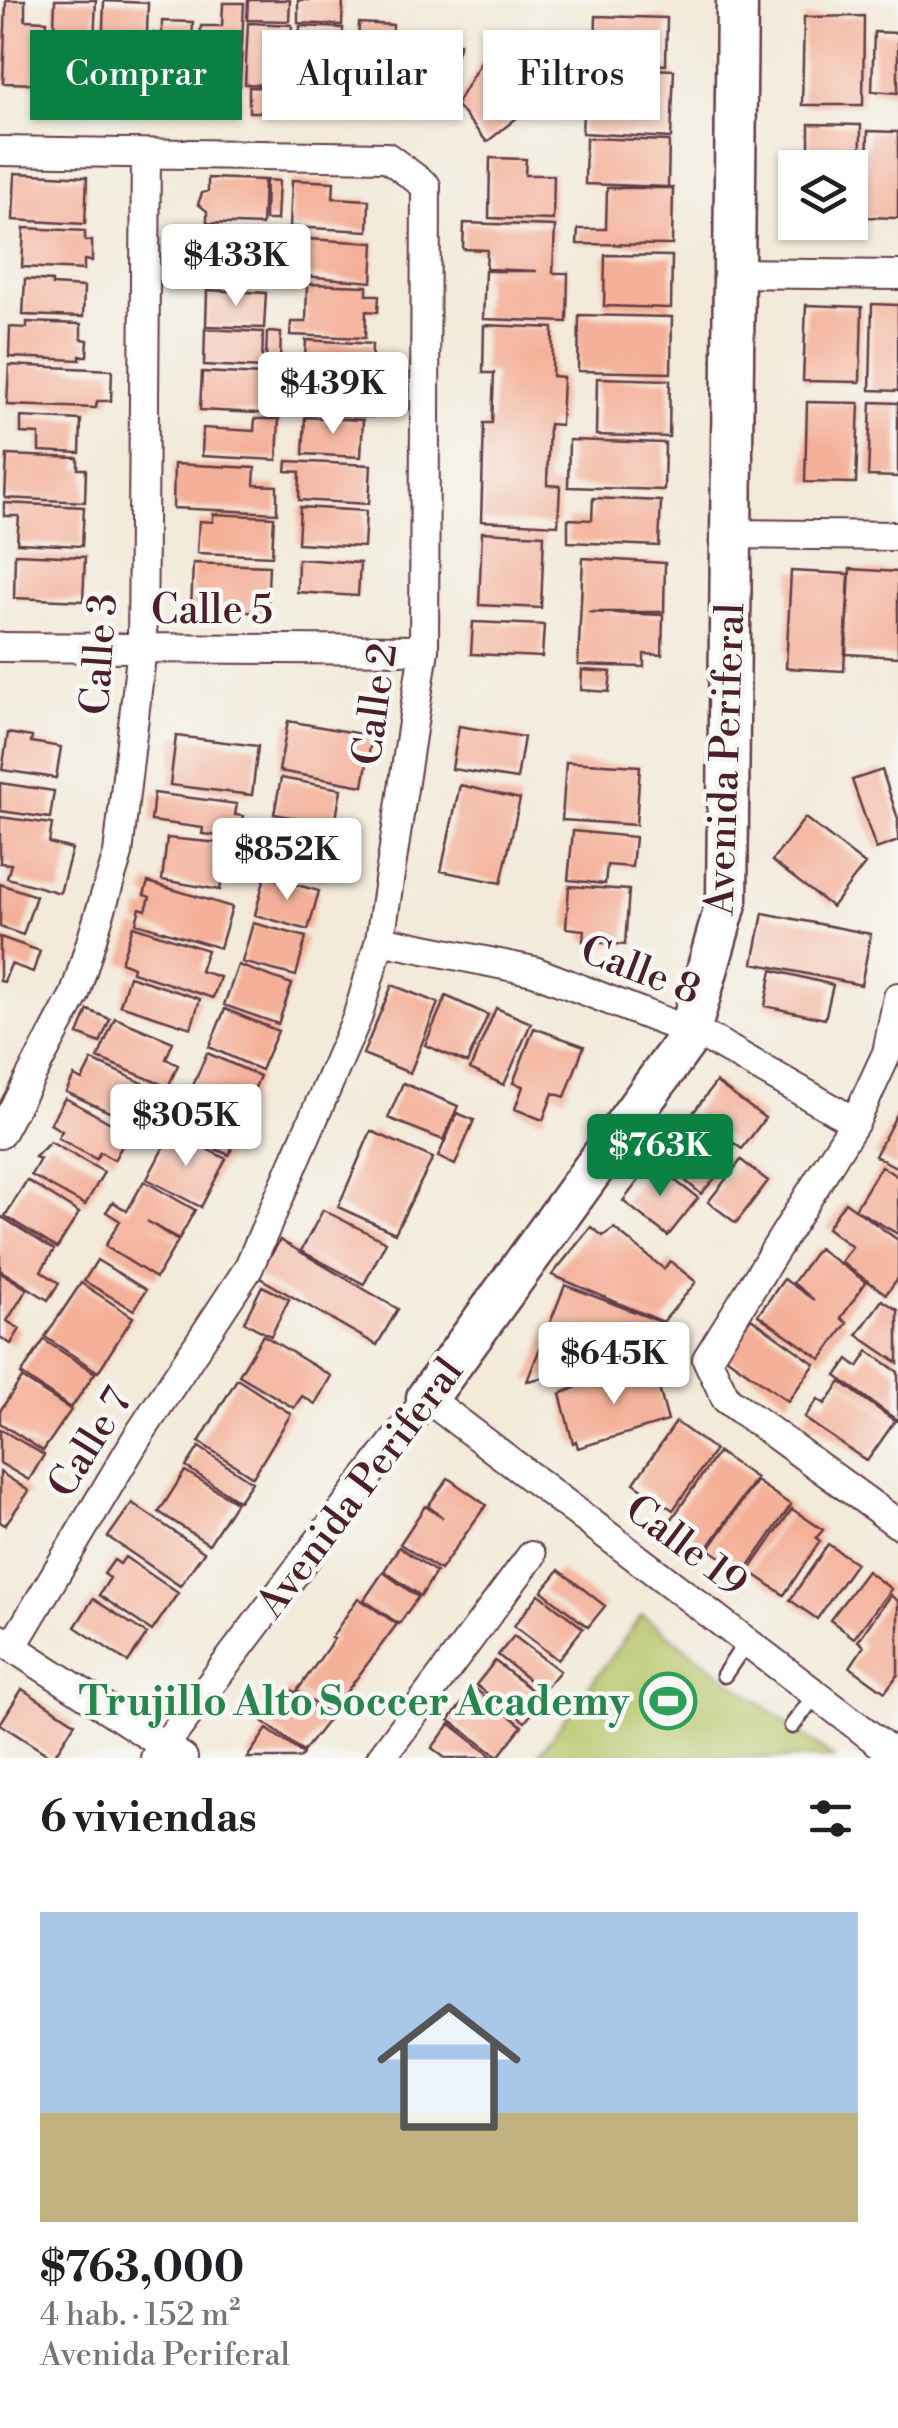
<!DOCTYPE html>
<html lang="es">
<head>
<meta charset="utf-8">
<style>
	:root { --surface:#fff; --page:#f2f2f2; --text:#202124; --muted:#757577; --accent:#0b8043 }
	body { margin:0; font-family:"Libre Bodoni",serif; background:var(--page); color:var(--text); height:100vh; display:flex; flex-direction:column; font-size:38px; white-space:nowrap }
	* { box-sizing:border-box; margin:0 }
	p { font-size:32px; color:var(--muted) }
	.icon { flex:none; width:55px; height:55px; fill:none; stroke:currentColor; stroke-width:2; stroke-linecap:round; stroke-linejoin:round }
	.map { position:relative; height:1758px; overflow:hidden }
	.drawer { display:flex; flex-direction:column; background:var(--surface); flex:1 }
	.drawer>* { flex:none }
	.hud { position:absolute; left:30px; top:30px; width:840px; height:90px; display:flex; gap:20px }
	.fabs { position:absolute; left:778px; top:150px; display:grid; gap:20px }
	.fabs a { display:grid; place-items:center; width:90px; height:90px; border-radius:0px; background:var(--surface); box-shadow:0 2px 8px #0004; font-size:50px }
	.price { position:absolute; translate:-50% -85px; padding:0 22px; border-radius:10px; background:#fff; color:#222; font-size:32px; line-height:65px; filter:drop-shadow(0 2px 5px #0008) }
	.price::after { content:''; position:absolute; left:50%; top:60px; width:30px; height:22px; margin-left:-15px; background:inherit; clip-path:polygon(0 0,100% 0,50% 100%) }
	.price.current { background:var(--accent); color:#fff }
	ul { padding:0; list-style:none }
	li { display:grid; align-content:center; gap:20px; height:530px; padding:0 40px }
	li span { display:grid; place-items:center; height:310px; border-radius:0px; color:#555 }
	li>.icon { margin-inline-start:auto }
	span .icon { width:180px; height:180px; fill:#fffc; stroke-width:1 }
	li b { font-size:42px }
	h2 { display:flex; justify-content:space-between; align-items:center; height:120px; padding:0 40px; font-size:42px }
	.tag { padding:0 35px; border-radius:0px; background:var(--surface); box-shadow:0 2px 8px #0004; font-size:35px; line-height:90px }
	.tag.current { background:var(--accent); color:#fff }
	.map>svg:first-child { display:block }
	.green { fill:#b5c568; stroke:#80724a; stroke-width:2.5 }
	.building { fill:#f4b099 }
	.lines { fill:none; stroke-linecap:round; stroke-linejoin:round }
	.lane-casing { stroke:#633d45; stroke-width:19 }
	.street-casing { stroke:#633d45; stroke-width:32 }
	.secondary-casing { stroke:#633d45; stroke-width:45 }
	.lane { stroke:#fff; stroke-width:14 }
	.street { stroke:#fff; stroke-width:28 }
	.secondary { stroke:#fff; stroke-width:40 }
	.labels { text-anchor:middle; stroke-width:9; stroke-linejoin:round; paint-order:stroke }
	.street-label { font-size:40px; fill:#4a1f2b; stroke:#f6f6f2 }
	.leisure-label { font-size:40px; font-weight:bold; fill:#27864d; stroke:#f6f6f2; text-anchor:end }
</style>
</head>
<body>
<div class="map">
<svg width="898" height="1758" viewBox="0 0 898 1758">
	<rect width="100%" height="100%" fill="#f6f6f2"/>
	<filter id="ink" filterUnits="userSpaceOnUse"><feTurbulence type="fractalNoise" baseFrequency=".01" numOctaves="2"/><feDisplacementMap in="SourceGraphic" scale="20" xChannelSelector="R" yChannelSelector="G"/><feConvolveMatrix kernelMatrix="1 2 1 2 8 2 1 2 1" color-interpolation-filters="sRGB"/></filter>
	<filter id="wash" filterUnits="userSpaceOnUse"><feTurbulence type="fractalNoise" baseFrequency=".0048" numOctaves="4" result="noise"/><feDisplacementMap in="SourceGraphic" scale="40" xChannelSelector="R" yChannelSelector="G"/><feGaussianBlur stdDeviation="2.25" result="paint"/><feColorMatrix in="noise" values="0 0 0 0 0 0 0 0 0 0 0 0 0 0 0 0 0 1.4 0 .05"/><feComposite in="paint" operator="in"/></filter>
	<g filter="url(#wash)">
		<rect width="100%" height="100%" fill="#f3ead9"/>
		<path class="green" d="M642,1615L834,1758H536Z"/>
		<g id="blocks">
			<path class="building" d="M6,0H25V20L47,21L45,84L3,83Z
				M55,0H96L92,84L52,82Z
				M248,0H290L289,21L247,20Z
				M298,0H343L342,25L298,23Z
				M104,1L148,3L145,92L116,90V83L101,82Z
				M223,3H244L240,86L198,84L201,26H222Z
				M596,16L667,18L666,65L595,62Z
				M864,16L863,105H802L804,17Z
				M162,21L193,22L190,84L150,83L152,33L162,34Z
				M248,23L292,25L289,86L245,84Z
				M359,23L393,25L391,68L357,67Z
				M300,26L343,28L341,88L297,87Z
				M874,32L898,33V93L872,91Z
				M431,35L460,43L444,97L398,84L410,44L427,49Z
				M484,56L529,108L487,142L456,105Z
				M608,67L674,70L671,138L582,133L584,93L607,95Z
				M249,87L274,88V112H249Z
				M298,91L342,93L341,116L297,114Z
				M809,124L861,125L860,215H850V168H809Z
				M868,131L898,132V218L866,217Z
				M586,138L669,141L668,187L585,184Z
				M490,158L526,159L525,175H554L553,220L489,218Z
				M15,173L87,177L85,224L13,220Z
				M208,178L264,180L262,225L207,223V211L198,204L202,193L208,191Z
				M266,180L279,181L277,220H265Z
				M292,180L334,182L333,198L369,200L368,231L290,227Z
				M607,188H673L672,245L577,244L578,229H606Z
				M464,223L555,226L553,273H568L567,322L483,319L485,271H537L486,269L487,250L463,249Z
				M24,228L85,231V241H92V261L84,260V270L22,267Z
				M203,238L290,242L288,287L201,283Z
				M307,239L374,243L372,282L304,276Z
				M605,255L672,256L671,308L604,306Z
				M25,279L52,281V285L84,287L83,317L23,315Z
				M307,284L367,286V295H379L378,312L366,311L365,338L290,335L291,322H306Z
				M207,290L266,293L264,328L206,326Z
				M872,304L898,305V391L870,390Z
				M806,305L862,307L860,382L803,381Z
				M579,315L672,317L671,373L578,371Z
				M27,322L81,324V339L88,340L87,356H80V360L9,357L10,327L27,328Z
				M484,325L553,328L552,376L563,377L561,425L549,424L547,485L560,486L558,525L481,521L484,423H492L494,373H483Z
				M205,329L263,332L262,368L204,365Z
				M267,332L281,333L280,360H266Z
				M306,340L372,344L371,380L304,376Z
				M9,365L112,370L111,401H97L96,408L7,405Z
				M202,372L263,375L262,395L276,396V414L200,410Z
				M597,378L670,380L669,437L596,435Z
				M307,379L373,387L372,417L306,413Z
				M807,402L859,403L856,483L805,482Z
				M871,402L898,403V477L868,476Z
				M21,417L81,420L80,453L39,451V434L21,433Z
				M305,417L363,420L361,457L303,454Z
				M255,419H279L277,460L202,456L203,428L254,431Z
				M569,440L665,443L664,490L568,487Z
				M7,455L78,458V469H86L85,502L5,498Z
				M287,461L371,465L369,504L299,500L300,472L286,471Z
				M174,464L255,468L254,485L277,486V513L173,508Z
				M593,498L661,501L659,546L568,542V519L592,520Z
				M4,503L84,507L82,546L17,543L19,516H4Z
				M300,507L366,511L364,547L298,543Z
				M213,514L274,517L272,556L197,553L199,521L213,522Z
				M482,532L544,535L541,608L479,605Z
				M15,554L85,557L83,601L14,598Z
				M583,558L665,563L664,612H588L663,615L662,655L644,654V667L578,665Z
				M298,559L360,563L358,596L297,592Z
				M193,563L269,566L267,613L191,609Z
				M850,569L898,572V657L846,654Z
				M791,571L849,574L844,671L786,668Z
				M473,622L544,625L542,657L471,654Z
				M582,670L611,672L609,692L581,690Z
				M288,721L372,736L363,786L279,771Z
				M459,726L524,737L517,779L452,769Z
				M8,733L32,737L31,742L61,747L56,778L2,770Z
				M176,736L258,746L252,795L170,785Z
				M566,762L640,766L636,825L562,820Z
				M882,770L898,819V841L876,849L852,780Z
				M281,778L341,789L335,825L274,814Z
				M0,783L54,791L50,818L0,811Z
				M460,785L520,799L501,883L441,871Z
				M154,793L237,804L235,815L243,816L240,838L202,834L203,828L151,821Z
				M0,817L52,824L49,843L72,849L60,893L7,878L11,864L0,863Z
				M805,818L865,864L832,907L772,861Z
				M257,822L333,841L322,881L247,862Z
				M573,831L635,837L632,867L607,865L605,884L568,880Z
				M167,838L241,845L240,865L225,864L220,890L162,880Z
				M265,876L319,891L308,930L255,915Z
				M148,882L232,907L220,948L136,923L140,908L146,910L150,897L144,895Z
				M0,884L36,896L23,935L0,927Z
				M569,886L629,890L625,945L583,941L584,930L566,928Z
				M763,913L871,934L861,985L753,963Z
				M253,923L306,937L296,976L242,962Z
				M133,926L207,950L200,971L220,977L213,998L132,972L133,967L121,962Z
				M0,937L40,951L33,972L11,964L4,982L0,981Z
				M238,965L292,984L278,1024L224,1005Z
				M772,970L833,985L825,1019L765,1006Z
				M129,976L200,999L191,1028L120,1005Z
				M392,985L438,1003L410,1073L363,1054Z
				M446,996L488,1015L467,1063L425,1045Z
				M496,1008L531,1023L504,1085L470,1069Z
				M225,1009L278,1031L261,1070L209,1047Z
				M88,1010L110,1019L100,1043L78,1034Z
				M115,1018L173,1042L166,1059L178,1065L168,1087L98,1058Z
				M534,1028L584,1046L565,1097L553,1093L543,1120L515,1109L523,1086L513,1083Z
				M207,1053L260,1076L242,1118L189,1095Z
				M92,1060L167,1094L150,1131L66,1092L74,1076L82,1080Z
				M716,1082L765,1118L742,1149L693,1113Z
				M403,1083L458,1106L443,1140L388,1118Z
				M188,1096L244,1121L229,1155L173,1130Z
				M65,1098L129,1133L114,1160L100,1152L96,1159L58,1138L62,1131L50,1124Z
				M898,1112V1168L875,1156Z
				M457,1113L474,1120L455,1165L438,1157Z
				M674,1114L730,1161L701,1194L646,1147Z
				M172,1131L226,1159L201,1207L147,1179Z
				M371,1131L433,1158L395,1233L338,1207Z
				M50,1142L104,1172L85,1205L31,1175L40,1159L35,1157Z
				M741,1160L768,1181L736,1223L708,1202Z
				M652,1163L698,1198L668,1236L623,1201Z
				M881,1166L898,1177V1234L855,1209Z
				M27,1180L79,1213L57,1248L5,1216Z
				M144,1181L195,1210L179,1239L147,1221L178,1241L156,1278L105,1246L120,1221L106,1212L113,1202L127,1211Z
				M845,1202L898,1240V1278L886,1294L841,1262L852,1247L827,1228Z
				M323,1210L386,1242L364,1284L301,1251Z
				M0,1216L54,1250L41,1271L59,1283L48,1300L0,1270Z
				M591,1227L603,1236L614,1228L664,1269L670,1261L696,1282L663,1322L552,1275Z
				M280,1240L398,1309L377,1345L258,1277Z
				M818,1248L866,1282L841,1318L847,1323L821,1359L758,1315L784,1279L814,1300L793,1283Z
				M97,1260L146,1290L134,1310L84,1281Z
				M0,1272L27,1289L7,1321L20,1329L11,1344L0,1337Z
				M81,1283L133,1317L98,1372L45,1337Z
				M565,1285L666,1324L654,1355L527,1381Z
				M262,1286L289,1299L271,1336L244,1322Z
				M882,1300L898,1310V1363L857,1335Z
				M751,1318L815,1364L788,1401L723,1355Z
				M263,1335L331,1376L315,1404L302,1396L294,1408L239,1375Z
				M44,1340L95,1373L71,1408L21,1374Z
				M868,1351L898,1372V1421L836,1376L848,1359L858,1367Z
				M653,1366L668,1421L578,1448L576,1441L573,1443L560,1394L586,1383Z
				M22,1378L71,1410L43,1451L0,1423V1411Z
				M237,1379L291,1414L253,1477L199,1442Z
				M841,1382L895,1421L867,1461L804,1418L818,1399L825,1404Z
				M676,1422L715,1450L673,1510L634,1483Z
				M0,1429L44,1455L29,1480L0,1463Z
				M199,1447L252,1482L239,1501L186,1467Z
				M718,1452L756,1478L705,1552L667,1526Z
				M185,1471L236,1502L209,1544L159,1512Z
				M0,1472L29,1491L5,1525L0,1522Z
				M448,1478L486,1505L440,1570L400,1544L425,1506L443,1518L428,1506Z
				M756,1481L791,1505L744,1573L709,1549Z
				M132,1503L204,1552L180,1586L108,1537Z
				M792,1509L823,1530L816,1538L820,1541L784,1595L749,1571Z
				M828,1544L856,1563L817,1619L790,1600Z
				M399,1547L436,1572L421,1596L384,1571Z
				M125,1557L178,1593L152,1631L99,1595L110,1578L104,1574L114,1560L120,1564Z
				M559,1570L605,1606L588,1627L542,1591Z
				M867,1571L891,1589L854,1638L830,1620Z
				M383,1572L418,1597L399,1624L364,1600Z
				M539,1594L583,1628L558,1660L514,1626Z
				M890,1595L898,1601V1674L885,1692L850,1667L864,1646L858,1641Z
				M358,1598L397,1624L330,1714L297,1691L334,1639L331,1638Z
				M93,1599L147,1634L128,1662L75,1627Z
				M514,1636L560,1671L543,1691L498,1655Z
				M495,1661L543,1699L525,1722L476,1685Z
				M289,1688L329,1719L303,1752L263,1721Z
				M474,1688L522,1726L498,1757L449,1720Z
				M22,1689L75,1723L53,1758L0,1724Z
				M450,1724L494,1758H445L432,1748Z
				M267,1729L303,1754L300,1758H247Z"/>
		</g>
	</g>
	<g filter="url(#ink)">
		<use href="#blocks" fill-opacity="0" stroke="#633d45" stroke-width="2.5"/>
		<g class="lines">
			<g class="lane-casing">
				<path id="lane" d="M724,1675L747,1641
					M792,1726L816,1694"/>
			</g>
			<g class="street-casing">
				<path id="street" d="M0,151L387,157L426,186L424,650L380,940L357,1018L248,1269L138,1436L12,1647
					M732,273L898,275
					M730,534L898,536
					M0,647L424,650
					M380,940L534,971L712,1040L855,1122
					M898,997L887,1053L855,1122L707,1359L726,1399L898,1524
					M0,1134L75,994L118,854L142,648L146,154
					M0,1639L183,1758
					M155,1758L427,1398L898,1757
					M381,1758L531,1556"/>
			</g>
			<g class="secondary-casing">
				<path id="secondary" d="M427,1398L688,1038L727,900L737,0"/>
			</g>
			<use href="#lane" class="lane"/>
			<use href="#street" class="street"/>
			<use href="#secondary" class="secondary"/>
		</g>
	</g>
	<defs>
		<g id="stadium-ring" transform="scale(2.875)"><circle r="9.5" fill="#f6f6f2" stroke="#2e9e5b" stroke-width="1.5"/><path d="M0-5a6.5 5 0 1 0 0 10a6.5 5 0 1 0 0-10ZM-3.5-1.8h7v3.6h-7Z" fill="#2e9e5b"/></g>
	</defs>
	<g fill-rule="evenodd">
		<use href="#stadium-ring" x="668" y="1701"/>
	</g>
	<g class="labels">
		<g class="street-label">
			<text x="212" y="623">Calle 5</text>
			<text transform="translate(98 654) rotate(-86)" y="14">Calle 3</text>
			<text transform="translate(374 704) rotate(-82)" y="14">Calle 2</text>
			<text transform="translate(724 759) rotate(-88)" y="14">Avenida Periferal</text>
			<text transform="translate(641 969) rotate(21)" y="14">Calle 8</text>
			<text transform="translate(89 1442) rotate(-58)" y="14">Calle 7</text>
			<text transform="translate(359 1487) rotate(-53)" y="14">Avenida Periferal</text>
			<text transform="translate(687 1545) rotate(37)" y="14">Calle 19</text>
		</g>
		<g class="leisure-label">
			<text x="629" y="1715">Trujillo Alto Soccer Academy</text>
		</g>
	</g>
</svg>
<div class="fabs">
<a><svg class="icon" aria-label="layers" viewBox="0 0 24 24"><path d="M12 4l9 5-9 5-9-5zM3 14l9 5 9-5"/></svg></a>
</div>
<b class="price" style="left:236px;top:309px">$433K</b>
<b class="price" style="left:333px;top:437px">$439K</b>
<b class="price" style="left:287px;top:903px">$852K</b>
<b class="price" style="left:186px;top:1169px">$305K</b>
<b class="price current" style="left:660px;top:1199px">$763K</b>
<b class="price" style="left:614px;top:1407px">$645K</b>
<div class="hud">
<a class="tag current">Comprar</a>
<a class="tag">Alquilar</a>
<a class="tag">Filtros</a>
</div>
</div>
<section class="drawer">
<h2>6 viviendas<svg class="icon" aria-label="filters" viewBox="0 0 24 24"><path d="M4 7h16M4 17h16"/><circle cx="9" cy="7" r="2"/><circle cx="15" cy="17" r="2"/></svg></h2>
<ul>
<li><span style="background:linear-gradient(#a9c7e8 65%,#c2b280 0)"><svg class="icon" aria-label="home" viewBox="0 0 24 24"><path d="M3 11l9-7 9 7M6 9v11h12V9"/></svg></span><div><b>$763,000</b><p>4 hab. · 152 m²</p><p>Avenida Periferal</p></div></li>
</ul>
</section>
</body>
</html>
